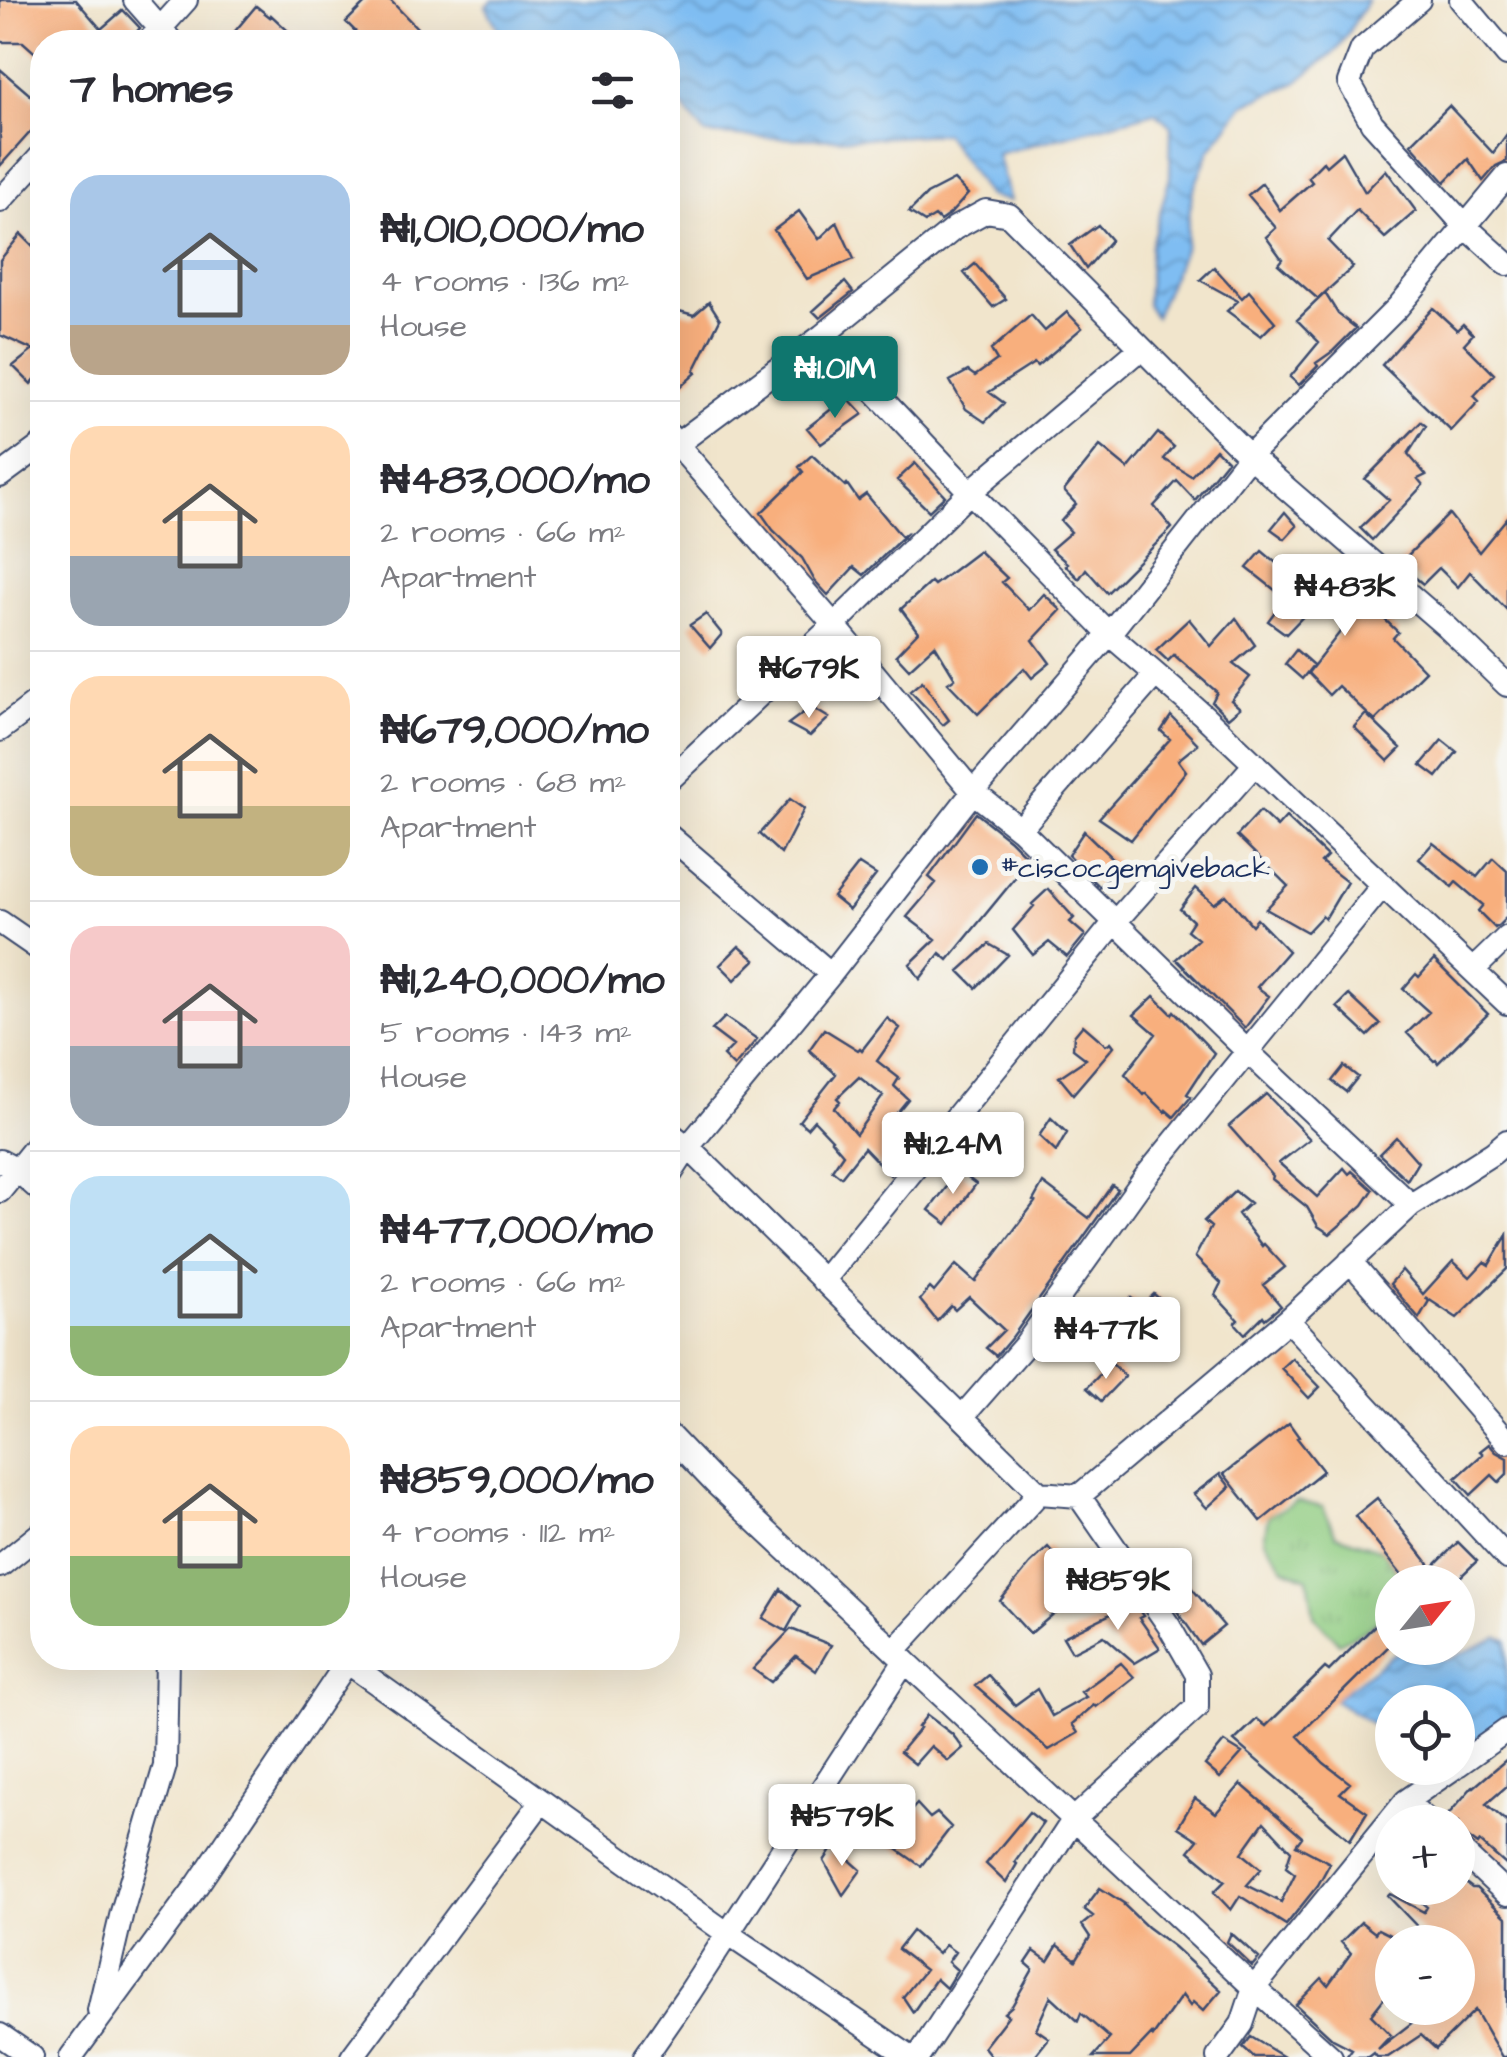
<!DOCTYPE html>
<html lang="en">
<head>
<meta charset="utf-8">
<style>
	:root { --surface:#fff; --page:#f2f2f3; --text:#2b2b33; --muted:#7c7c81; --line:#e1e1e2; --accent:#0f766e }
	body { margin:0; font-family:"Architects Daughter",sans-serif; background:var(--page); color:var(--text); height:100vh; display:flex; flex-direction:column; font-size:38px; white-space:nowrap }
	* { box-sizing:border-box; margin:0 }
	p { font-size:32px; color:var(--muted) }
	.icon { flex:none; width:55px; height:55px; fill:none; stroke:currentColor; stroke-width:2; stroke-linecap:round; stroke-linejoin:round }
	.map { position:relative; flex:1; overflow:hidden }
	.details { position:absolute; left:30px; top:30px; width:650px; height:1640px; display:flex; flex-direction:column; background:var(--surface); border-radius:40px; box-shadow:0 10px 40px #0002 }
	.details>* { flex:none }
	.needle { width:65px; rotate:60deg }
	.buttons { position:absolute; left:1375px; top:1565px; display:grid; gap:20px }
	.buttons a { display:grid; place-items:center; width:100px; height:100px; border-radius:50%; background:var(--surface); box-shadow:0 10px 40px #0002; font-size:50px }
	.price { position:absolute; translate:-50% -85px; padding:0 22px; border-radius:10px; background:#fff; color:#222; font-size:32px; line-height:65px; filter:drop-shadow(0 2px 5px #0008) }
	.price::after { content:''; position:absolute; left:50%; top:60px; width:30px; height:22px; margin-left:-15px; background:inherit; clip-path:polygon(0 0,100% 0,50% 100%) }
	.price.on { background:var(--accent); color:#fff }
	ul { padding:0; list-style:none }
	li { display:flex; align-items:center; gap:30px; height:250px; padding:0 40px }
	li+li { border-top:2px solid var(--line) }
	li span { display:grid; place-items:center; flex:none; width:280px; height:200px; border-radius:30px; color:#555 }
	li>.icon { margin-inline-start:auto }
	span .icon { width:120px; height:120px; fill:#fffc; stroke-width:1 }
	li b { font-size:42px }
	h2 { display:flex; justify-content:space-between; align-items:center; height:120px; padding:0 40px; font-size:42px }
	.map>svg:first-child { display:block }
	.grass { fill:url(#grass-tufts); stroke:#567e70; stroke-width:2.5 }
	.water { fill:url(#water-waves); stroke:#4d76a8; stroke-width:2.5 }
	.building { fill:#f8af7d; fill-rule:evenodd }
	.lines { fill:none; stroke-linecap:round; stroke-linejoin:round }
	.street-casing { stroke:#3b4a6e; stroke-width:26 }
	.street { stroke:#fff; stroke-width:22 }
	.poi-dot { fill:#1f6fb2; stroke:#f6f6f2; stroke-width:4 }
	.labels { text-anchor:middle; stroke-width:10; stroke-linejoin:round; paint-order:stroke }
	.poi-label { font-size:28px; fill:#1b2f5e; stroke:#f6f6f2; text-anchor:start }
</style>
</head>
<body>
<div class="map">
<svg width="1507" height="2057" viewBox="0 0 1507 2057">
	<defs>
		<pattern id="grass-tufts" width="24" height="20" patternUnits="userSpaceOnUse" patternTransform="scale(2.5)"><rect width="24" height="20" fill="#91cd82"/><path d="M3 7l-1-3M5 7V3M7 7l1-3M15 17l-1-3M17 17v-4M19 17l1-3" fill="none" stroke="#7cb073"/></pattern>
		<pattern id="water-waves" width="16" height="10" patternUnits="userSpaceOnUse" patternTransform="scale(2.5)"><rect width="16" height="10" fill="#7fbdf2"/><path d="M0 5q4-4 8 0t8 0" fill="none" stroke="#679ac7"/></pattern>
	</defs>
	<rect width="100%" height="100%" fill="#f6f6f2"/>
	<filter id="ink" filterUnits="userSpaceOnUse"><feTurbulence type="fractalNoise" baseFrequency=".01" numOctaves="2"/><feDisplacementMap in="SourceGraphic" scale="20" xChannelSelector="R" yChannelSelector="G"/><feConvolveMatrix kernelMatrix="1 2 1 2 8 2 1 2 1" color-interpolation-filters="sRGB"/></filter>
	<filter id="wash" filterUnits="userSpaceOnUse"><feTurbulence type="fractalNoise" baseFrequency=".0048" numOctaves="4" result="noise"/><feDisplacementMap in="SourceGraphic" scale="40" xChannelSelector="R" yChannelSelector="G"/><feGaussianBlur stdDeviation="2.25" result="paint"/><feColorMatrix in="noise" values="0 0 0 0 0 0 0 0 0 0 0 0 0 0 0 0 0 1.4 0 .05"/><feComposite in="paint" operator="in"/></filter>
	<g filter="url(#wash)">
		<rect width="100%" height="100%" fill="#f1e5cc"/>
		<path class="grass" d="M1297,1501L1323,1507L1336,1535L1382,1550L1403,1581L1392,1582C1392,1620 1368,1628 1339,1643L1314,1616L1308,1578L1284,1568L1264,1539L1268,1516Z"/>
		<path class="water" d="M493,0H1368L1338,49L1296,83L1244,104L1209,151L1192,193L1185,247L1155,317L1147,304L1151,245L1170,177L1171,126L1155,112L997,154L1010,201L988,196L944,133C862,141 787,140 705,134L668,88V42H638L631,33L613,42H505L486,6Z
			M1498,1637L1507,1640V1721L1493,1733L1458,1746V1702H1392V1736L1334,1700L1395,1653L1447,1660Z"/>
		<g id="blocks">
			<path class="building" d="M0,0H76L101,29L123,10L140,28L127,42H42V59L23,42H0Z
				M368,0H390L419,30L407,42H366L346,22Z
				M256,6L270,17L271,15L300,42H226Z
				M0,69L42,105V119L0,166Z
				M1449,106L1493,153L1507,134V161L1496,166L1483,181L1468,159L1445,182L1411,144Z
				M1342,152L1365,192L1386,170L1416,211L1385,238L1357,210L1328,241L1353,267L1318,299L1278,264L1282,259L1266,237L1276,228L1248,195L1262,183L1280,210L1312,182L1308,177L1323,162L1326,166Z
				M954,180L968,194L950,214L940,221L935,216L925,222L909,212L927,194Z
				M799,211L819,239L837,222L854,259L807,279L774,230Z
				M1098,225L1111,240L1086,269L1070,245Z
				M21,234L42,255V371L31,384L13,366L33,350L0,335V260Z
				M975,264L1006,299L993,307L964,273Z
				M1214,267L1242,298L1249,291L1275,322L1261,336L1227,311L1238,301L1200,280Z
				M845,282L853,292L820,318L813,311Z
				M1325,293L1338,314L1356,328L1333,351L1316,363L1318,366L1299,385L1290,377L1319,342L1297,320Z
				M709,302L720,319L694,371L696,373L668,398V377L672,373L668,365V342L676,336L668,328V308L694,315Z
				M1433,308L1457,330L1463,324L1473,334L1464,344L1494,374L1474,396L1479,401L1451,431L1382,365Z
				M1067,312L1082,328L1037,366L1034,363L989,392L1004,403L985,422L966,409L950,381L968,371L975,376L997,360L991,350L1031,315L1045,331Z
				M847,397L863,414L821,444L807,428Z
				M1421,422L1426,426L1408,454L1426,475L1418,479L1423,485L1372,540L1360,528L1389,500L1365,479Z
				M1158,433L1174,447L1164,459L1191,476L1216,449L1227,460L1195,500L1177,481L1154,506L1172,528L1107,593L1086,569L1079,579L1065,565L1067,563L1051,549L1071,532L1061,521L1076,504L1064,491L1100,446L1128,469Z
				M812,455L845,486L847,484L858,500L866,494L902,537L908,532L864,575L854,567L828,595L815,581L802,558L773,530L761,513L803,472L799,467Z
				M915,463L945,496L929,511L897,480Z
				M1285,512L1297,526L1285,539L1271,529Z
				M1449,514L1479,552L1507,518V610L1470,572L1458,587L1439,568L1423,584L1399,564Z
				M979,551L1007,578L1002,582L1029,610L1044,594L1061,610L1033,640L1050,663L1032,678L1024,668L978,714L948,683L955,678L935,645L909,669L896,655L918,632L901,609L931,582L934,585Z
				M1262,551L1287,572L1294,564L1336,598L1349,585L1398,632L1393,638L1425,671L1375,721L1338,686L1329,695L1308,673L1344,627L1317,602L1286,634L1268,621L1285,598L1247,568Z
				M706,614L722,634L710,648L690,625Z
				M1236,618L1255,645L1233,664L1250,677L1231,700L1240,708L1228,718L1212,702L1217,692L1174,655L1168,661L1156,650L1189,619L1211,646Z
				M1296,650L1313,665L1302,679L1285,664Z
				M922,681L949,720L943,725L910,691Z
				M811,707L829,718L810,736L788,724Z
				M1366,714L1401,748L1388,761L1354,727Z
				M1171,716L1198,744L1178,760L1186,771L1131,840L1099,818L1170,739L1161,731Z
				M1442,740L1457,752L1437,777L1421,765Z
				M790,799L804,809L781,854L759,834Z
				M1260,811L1277,827L1286,817L1327,856L1321,862L1347,882L1325,919L1322,916L1307,932L1266,909L1288,886L1237,836Z
				M976,813L1010,840L1030,860L948,960L940,953L920,979L910,964L936,939L907,917L936,883L929,877Z
				M1084,831L1119,865L1100,887L1068,855Z
				M1433,843L1477,877L1493,858L1507,871V917L1499,925L1495,928L1478,911L1483,905L1456,882L1452,887L1419,859Z
				M859,864L876,875L849,910L833,897Z
				M1196,888L1214,904L1226,895L1252,925L1257,919L1288,951L1257,987L1269,996L1245,1028L1176,959L1198,939L1187,930L1193,921L1180,909Z
				M1048,889L1074,918L1070,922L1085,935L1067,957L1049,942L1033,955L1013,930L1034,906L1032,904Z
				M989,944L1008,955L976,988L959,971Z
				M739,946L755,960L735,980L720,965Z
				M1434,960L1488,1014L1438,1063L1436,1060L1434,1061L1407,1033L1429,1012L1403,989L1416,974L1419,977Z
				M1349,995L1380,1024L1368,1036L1337,1007Z
				M1154,996L1172,1014L1174,1011L1214,1053L1187,1094L1191,1097L1174,1117L1166,1110L1165,1112L1146,1093L1144,1095L1125,1074L1156,1034L1134,1015Z
				M725,1017L757,1039L734,1067L723,1056L733,1046L712,1030Z
				M887,1018L900,1028L877,1061L899,1078L894,1086L908,1099L886,1126L905,1157L890,1175L864,1148L841,1177L832,1170L843,1154L831,1140L832,1139L814,1120L807,1128L799,1121L836,1074L809,1050L824,1029L858,1050L860,1048L862,1050ZM859,1077L883,1096L856,1134L834,1108L840,1101L837,1098Z
				M1083,1025L1106,1045L1111,1042L1114,1046L1073,1094L1059,1077L1086,1059L1073,1049L1074,1036Z
				M1344,1066L1358,1077L1346,1092L1332,1081Z
				M1266,1094L1310,1139L1279,1163L1317,1197L1344,1168L1349,1174L1352,1171L1373,1190L1363,1205L1330,1234L1318,1226L1307,1207L1272,1179L1273,1176L1229,1126Z
				M1051,1118L1067,1133L1056,1152L1039,1136Z
				M1396,1137L1418,1162L1407,1180L1379,1154Z
				M959,1171L976,1184L947,1224L929,1210Z
				M1043,1183L1089,1218L1112,1185L1118,1189L1013,1336L996,1356L986,1348L1004,1330L969,1297L955,1310L951,1306L937,1321L920,1300L930,1288L934,1292L956,1265L975,1282L1035,1202L1033,1201Z
				M1235,1191L1250,1203L1238,1214L1262,1246L1264,1244L1285,1267L1263,1285L1281,1306L1265,1319L1263,1316L1245,1334L1235,1323L1238,1320L1215,1295L1221,1283L1195,1257L1211,1227L1204,1221Z
				M1507,1235V1269L1457,1318L1425,1297L1429,1301L1419,1318L1390,1284L1402,1270L1423,1294L1453,1261L1470,1277L1484,1262L1489,1265Z
				M1154,1294L1166,1305L1149,1333L1119,1310L1131,1298L1142,1306Z
				M1292,1358L1320,1387L1309,1398L1281,1368Z
				M1111,1363L1125,1376L1101,1401L1087,1388Z
				M1289,1423L1299,1437L1297,1438L1323,1471L1261,1521L1224,1474Z
				M1489,1444L1496,1452L1507,1458V1474L1499,1482L1492,1475L1471,1495L1456,1478L1483,1454L1480,1451Z
				M1220,1474L1230,1487L1207,1508L1194,1494Z
				M1377,1498L1432,1568L1458,1542L1477,1561L1455,1582H1407L1355,1516Z
				M1048,1547L1084,1588L1030,1634L1000,1601L1030,1564Z
				M1189,1585L1224,1626L1201,1645L1170,1601Z
				M781,1589L800,1606L786,1631L763,1618Z
				M1132,1599L1143,1616L1139,1618L1160,1648L1135,1663L1104,1636L1072,1652L1063,1637L1113,1613Z
				M1392,1608V1643L1298,1736L1324,1763L1350,1783L1340,1793L1367,1812L1350,1840L1234,1741L1257,1719L1266,1726L1325,1668L1329,1671Z
				M791,1629L831,1645L816,1671L796,1656L771,1682L753,1669Z
				M1121,1663L1134,1677L1096,1707L1094,1705L1072,1724L1078,1733L1049,1750L975,1686L988,1675L1015,1705L1037,1689L1052,1716L1086,1697L1081,1692Z
				M927,1715L952,1734L963,1748L948,1761L931,1746L915,1764L900,1752L920,1728L918,1727Z
				M1224,1742L1242,1753L1220,1778L1205,1765Z
				M1507,1759V1786L1486,1804L1507,1822V1866L1480,1842L1478,1845L1466,1836L1458,1828V1822H1452L1446,1817L1473,1786L1474,1787Z
				M1241,1784L1302,1837L1296,1845L1330,1863L1318,1885L1286,1925L1240,1896L1231,1910L1214,1892L1225,1881L1189,1851L1198,1840L1178,1827L1195,1798L1216,1813ZM1264,1822L1291,1851L1286,1867L1295,1874L1281,1902L1247,1885L1261,1869L1242,1853Z
				M917,1804L930,1818L937,1813L951,1827L921,1866L884,1840Z
				M1029,1812L1043,1823L1015,1862L1017,1864L1006,1883L986,1864Z
				M834,1846L861,1870L843,1895L824,1861Z
				M1458,1877L1472,1888H1476L1507,1918V2057H1502L1475,2010L1436,2049L1421,2035L1388,2057H1377L1374,2053L1369,2057H1346L1352,2049L1333,2039L1296,2005L1322,1978L1328,1985L1351,1953L1341,1942L1361,1922L1375,1933L1378,1929L1392,1936V1988L1371,2015L1391,2035L1378,2049L1431,2008H1458V1942H1432L1388,1896L1390,1894L1424,1912L1427,1907L1405,1888H1458Z
				M1100,1888L1125,1904L1124,1905L1147,1927L1174,1947L1221,1990L1203,2011L1193,2002L1190,2006L1182,1995L1153,2036L1152,2034L1130,2057H1093L1110,2038L1081,2013L1078,2021L1051,1996L1036,2029L1049,2038L1034,2057H992L984,2047L1008,2016L1004,2013L1012,2006L1033,1969L1026,1963L1034,1951L1048,1961L1058,1945L1076,1960L1090,1937L1082,1925L1093,1916L1084,1909Z
				M912,1931L938,1954L945,1945L955,1952L948,1962L957,1970L946,1988L936,1979L913,2012L903,1997L925,1970L898,1949Z
				M1231,1933L1259,1958L1252,1966L1227,1942Z
				M1251,2037L1284,2057H1254L1243,2047Z"/>
		</g>
	</g>
	<g filter="url(#ink)">
		<use href="#blocks" fill-opacity="0" stroke="#3b4a6e" stroke-width="2.5"/>
		<g class="lines">
			<g class="street-casing">
				<path id="street" d="M135,0L172,42
					M1419,0L1362,49L1349,82L1372,123L1465,226L1507,264
					M1461,0L1507,55
					M148,42L186,0
					M0,201L42,155
					M822,336L970,492L1109,634L1203,715L1507,1003
					M668,434L834,625L973,792L1020,829L1247,1051L1411,1205
					M668,451L822,336L955,228L986,211L1009,215L1249,456L1448,628L1507,685
					M0,476L42,445
					M0,730L42,698
					M668,781L834,625L970,492L1141,348
					M1020,829L1155,675
					M668,835L831,974
					M0,922L42,951
					M1474,969L1507,937
					M668,1132L688,1147L1039,1493L1079,1496L1288,1320L1411,1205L1493,1153L1507,1141
					M0,1161L17,1170L42,1192
					M668,1178L688,1147L831,974L973,792L1109,634L1249,456L1398,307L1507,176
					M0,1191L42,1139
					M1350,1261L1507,1442
					M823,1281L1115,922L1255,764
					M1288,1320L1507,1558
					M962,1417L1025,1345L1146,1176L1383,885
					M668,1434L715,1483L1254,1988L1331,2057
					M0,1566L42,1532
					M894,1651L1039,1493
					M347,1662L728,1934L910,2057
					M1458,1765L1507,1730
					M1406,1801L1429,1822
					M1458,1848L1507,1894
					M99,2010L122,1912L165,1766L167,1658
					M0,2035L32,2057
					M71,2057L198,1884L350,1658
					M352,2057L542,1801
					M645,2057L690,1992L905,1661
					M918,2057L1074,1819L1197,1707V1675L1169,1626L1079,1496
					M1218,2057L1242,2024L1254,1988L1406,1801L1454,1768"/>
			</g>
			<use href="#street" class="street"/>
		</g>
	</g>
	<circle class="poi-dot" cx="980" cy="867" r="10"/>
	<g class="labels">
		<g class="poi-label">
			<text x="1000" y="877">#ciscocgemgiveback</text>
		</g>
	</g>
</svg>
<div class="buttons">
<a><svg class="needle" viewBox="-14 -14 28 28"><path d="M0-13l5 13h-10z" fill="#e53935"/><path d="M0 13l5-13h-10z" fill="#7c7c81"/></svg></a>
<a><svg class="icon" aria-label="locate" viewBox="0 0 24 24"><circle cx="12" cy="12" r="6"/><path d="M12 2v4M12 18v4M2 12h4M18 12h4"/></svg></a>
<a>+</a>
<a>−</a>
</div>
<b class="price on" style="left:835px;top:421px">₦1.01M</b>
<b class="price" style="left:1345px;top:639px">₦483K</b>
<b class="price" style="left:809px;top:721px">₦679K</b>
<b class="price" style="left:953px;top:1197px">₦1.24M</b>
<b class="price" style="left:1106px;top:1382px">₦477K</b>
<b class="price" style="left:1118px;top:1633px">₦859K</b>
<b class="price" style="left:842px;top:1869px">₦579K</b>
<section class="details">
<h2>7 homes<svg class="icon" aria-label="filters" viewBox="0 0 24 24"><path d="M4 7h16M4 17h16"/><circle cx="9" cy="7" r="2"/><circle cx="15" cy="17" r="2"/></svg></h2>
<ul>
<li><span style="background:linear-gradient(#a9c7e8 75%,#b9a48a 0)"><svg class="icon" aria-label="home" viewBox="0 0 24 24"><path d="M3 11l9-7 9 7M6 9v11h12V9"/></svg></span><div><b>₦1,010,000/mo</b><p>4 rooms · 136 m²</p><p>House</p></div></li>
<li><span style="background:linear-gradient(#ffd9b3 65%,#9aa5b1 0)"><svg class="icon" aria-label="home" viewBox="0 0 24 24"><path d="M3 11l9-7 9 7M6 9v11h12V9"/></svg></span><div><b>₦483,000/mo</b><p>2 rooms · 66 m²</p><p>Apartment</p></div></li>
<li><span style="background:linear-gradient(#ffd9b3 65%,#c2b280 0)"><svg class="icon" aria-label="home" viewBox="0 0 24 24"><path d="M3 11l9-7 9 7M6 9v11h12V9"/></svg></span><div><b>₦679,000/mo</b><p>2 rooms · 68 m²</p><p>Apartment</p></div></li>
<li><span style="background:linear-gradient(#f6c9c9 60%,#9aa5b1 0)"><svg class="icon" aria-label="home" viewBox="0 0 24 24"><path d="M3 11l9-7 9 7M6 9v11h12V9"/></svg></span><div><b>₦1,240,000/mo</b><p>5 rooms · 143 m²</p><p>House</p></div></li>
<li><span style="background:linear-gradient(#bfe0f5 75%,#8fb573 0)"><svg class="icon" aria-label="home" viewBox="0 0 24 24"><path d="M3 11l9-7 9 7M6 9v11h12V9"/></svg></span><div><b>₦477,000/mo</b><p>2 rooms · 66 m²</p><p>Apartment</p></div></li>
<li><span style="background:linear-gradient(#ffd9b3 65%,#8fb573 0)"><svg class="icon" aria-label="home" viewBox="0 0 24 24"><path d="M3 11l9-7 9 7M6 9v11h12V9"/></svg></span><div><b>₦859,000/mo</b><p>4 rooms · 112 m²</p><p>House</p></div></li>
</ul>
</section>
</div>
</body>
</html>
